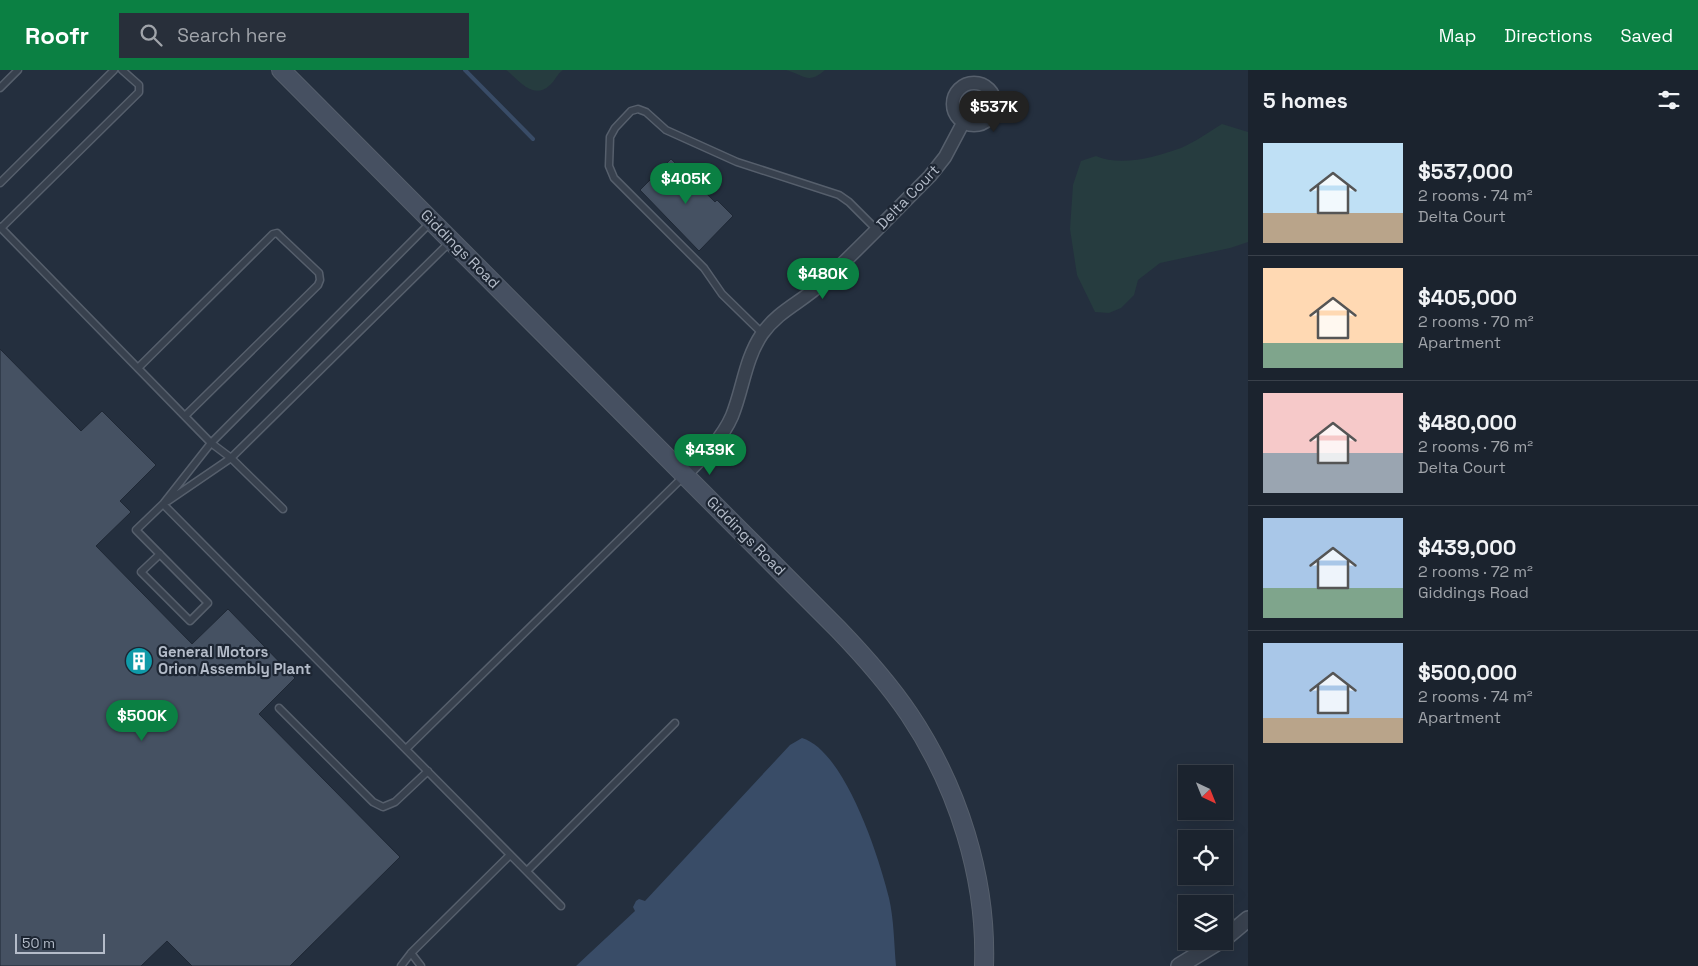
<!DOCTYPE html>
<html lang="en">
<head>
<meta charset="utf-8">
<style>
	:root { --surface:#1b232e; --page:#282f3a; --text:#f1f3f6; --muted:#a0a4aa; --line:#39404a; --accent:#0b8043 }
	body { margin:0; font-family:"Space Grotesk",sans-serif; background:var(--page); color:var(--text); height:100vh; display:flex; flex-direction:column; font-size:19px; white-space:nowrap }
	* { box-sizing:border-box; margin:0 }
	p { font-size:16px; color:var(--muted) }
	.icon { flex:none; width:28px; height:28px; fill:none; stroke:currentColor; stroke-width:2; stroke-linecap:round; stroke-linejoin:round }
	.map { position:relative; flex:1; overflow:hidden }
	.sheet { display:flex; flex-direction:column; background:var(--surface); width:450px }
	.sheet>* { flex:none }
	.needle { width:32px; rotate:137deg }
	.buttons { position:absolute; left:1178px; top:695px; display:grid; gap:10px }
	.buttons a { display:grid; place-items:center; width:55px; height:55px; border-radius:0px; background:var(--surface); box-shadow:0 5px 20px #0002,0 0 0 1px var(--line); font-size:25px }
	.scale { position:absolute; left:15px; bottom:12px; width:90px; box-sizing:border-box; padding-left:5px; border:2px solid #b4bcc9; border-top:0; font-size:14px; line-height:18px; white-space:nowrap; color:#b4bcc9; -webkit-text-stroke:4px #1d2633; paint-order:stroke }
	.price { position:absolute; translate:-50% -42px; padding:0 11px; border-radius:18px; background:var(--accent); color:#fff; font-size:16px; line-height:32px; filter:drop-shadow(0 1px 2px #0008) }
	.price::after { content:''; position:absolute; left:50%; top:30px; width:15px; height:11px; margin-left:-8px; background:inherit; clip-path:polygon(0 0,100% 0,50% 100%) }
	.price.selected { background:#222; color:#fff }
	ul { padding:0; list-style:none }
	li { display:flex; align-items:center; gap:15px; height:125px; padding:0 15px }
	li+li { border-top:1px solid var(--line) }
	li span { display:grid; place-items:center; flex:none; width:140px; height:100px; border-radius:0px; color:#555 }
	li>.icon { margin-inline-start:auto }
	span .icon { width:60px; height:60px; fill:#fffc; stroke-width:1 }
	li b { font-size:21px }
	h2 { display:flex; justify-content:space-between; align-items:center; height:60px; padding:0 15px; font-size:21px }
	header { display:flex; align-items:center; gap:30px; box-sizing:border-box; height:70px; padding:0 25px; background:var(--accent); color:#fff }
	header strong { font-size:24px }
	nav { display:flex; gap:28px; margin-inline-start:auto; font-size:18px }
	.search { width:350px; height:45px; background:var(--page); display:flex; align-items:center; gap:12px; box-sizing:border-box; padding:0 18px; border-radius:0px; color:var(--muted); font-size:19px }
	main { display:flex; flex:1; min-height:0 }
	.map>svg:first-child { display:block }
	.green { fill:#263c3f }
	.water { fill:#394c67 }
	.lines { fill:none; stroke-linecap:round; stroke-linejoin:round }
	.stream { stroke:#394c67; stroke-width:4 }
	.building { fill:#455162; stroke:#1f2835 }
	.service-casing { stroke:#565f6c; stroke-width:9 }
	.minor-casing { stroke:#565f6c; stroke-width:15 }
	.tertiary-casing { stroke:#565f6c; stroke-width:18 }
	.secondary-casing { stroke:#565f6c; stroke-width:20 }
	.service { stroke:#38414e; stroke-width:6 }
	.minor { stroke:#38414e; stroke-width:12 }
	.tertiary { stroke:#38414e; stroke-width:15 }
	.secondary { stroke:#465061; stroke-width:18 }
	.labels { text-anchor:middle; stroke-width:4.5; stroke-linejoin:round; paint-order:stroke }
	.street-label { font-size:15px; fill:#b4bcc9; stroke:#1d2633 }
	.poi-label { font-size:15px; font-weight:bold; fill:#b4bcc9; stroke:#1d2633; text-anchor:start }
</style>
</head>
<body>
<header>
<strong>Roofr</strong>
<div class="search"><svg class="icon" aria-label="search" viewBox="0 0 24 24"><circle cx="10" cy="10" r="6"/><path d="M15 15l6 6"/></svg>Search here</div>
<nav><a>Map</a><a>Directions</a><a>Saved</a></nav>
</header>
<main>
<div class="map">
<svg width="1248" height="896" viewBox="0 0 1248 896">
	<rect width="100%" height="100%" fill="#242f3e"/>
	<path class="green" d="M506,0H563C557,4 555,11 550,15C533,31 519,10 506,0Z
		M786,0H825C808,15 804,5 786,0Z
		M963 34a11 11 0 1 1 22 0a11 11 0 1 1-22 0Z
		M1222,54L1248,62V172L1230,178L1160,193L1138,210L1134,225L1121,238L1109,243L1095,242L1077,205L1070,159L1073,115L1081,91L1096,86C1121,97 1156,87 1181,78C1195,72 1209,62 1222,54Z"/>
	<path class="water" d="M802,668C845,681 879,787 889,828C894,850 894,873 896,896H576L635,841L633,837L636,831L639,829L645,831L790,675Z"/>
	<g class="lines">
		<path class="stream" d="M465,0L533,69"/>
	</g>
	<path class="building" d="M671,89L715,132L717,130L733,146L699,181L640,120Z
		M0,279L81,361L102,341L156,395L120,431L131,442L96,476L192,574L228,539L295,608L259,644L400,787L290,896H192L167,871L141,896H0Z"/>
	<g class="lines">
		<g class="service-casing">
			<path id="service" d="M0,18L18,0
				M0,113L114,0
				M0,157L211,373L231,388L283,439
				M1,158L139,22V15L122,0
				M763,264L722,224L704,198L614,108L609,96L610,67L615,58L631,41L638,39L646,42L666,60L737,92L839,125L849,132L876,159
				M138,298L273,164L277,163L281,167L319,203L320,210L318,215L185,346
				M168,431L231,388L451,171
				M163,434L561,836
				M160,484L141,502L190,551L208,533L136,460L163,434L211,373L431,152
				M279,638L373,732L383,737L395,732L428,701
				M406,679L683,407
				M527,801L675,653
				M411,883L421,896
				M401,896L411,883L510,785"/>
		</g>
		<g class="minor-casing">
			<path id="minor" d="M953 34a21 21 0 1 1 42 0a21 21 0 1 1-42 0Z
				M685,405C703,387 722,369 732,346C743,319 745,289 762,264C779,240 802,232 822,213C859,179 894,142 930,106L945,87L963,53"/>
		</g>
		<g class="tertiary-casing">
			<path id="tertiary" d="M1224,869L1248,849
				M1179,896L1220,871"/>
		</g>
		<g class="secondary-casing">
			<path id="secondary" d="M281,0L838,559C864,586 888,613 909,644C958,717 987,808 984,896"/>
		</g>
		<use href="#service" class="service"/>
		<use href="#minor" class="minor"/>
		<use href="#tertiary" class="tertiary"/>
		<use href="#secondary" class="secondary"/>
	</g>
	<defs>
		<g id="building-disc" transform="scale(1.4375)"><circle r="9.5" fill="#0f9aa8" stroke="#1d2633"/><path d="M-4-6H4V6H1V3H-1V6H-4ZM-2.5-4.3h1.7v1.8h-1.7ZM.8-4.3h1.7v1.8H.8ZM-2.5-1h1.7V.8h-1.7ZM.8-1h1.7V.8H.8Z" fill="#fff"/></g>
	</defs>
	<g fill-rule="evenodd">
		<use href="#building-disc" x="139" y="591"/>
	</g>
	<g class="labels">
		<g class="street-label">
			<text transform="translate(908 127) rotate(-46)" y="5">Delta Court</text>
			<text transform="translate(460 179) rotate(45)" y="5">Giddings Road</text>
			<text transform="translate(746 466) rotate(45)" y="5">Giddings Road</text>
		</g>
		<g class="poi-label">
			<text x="158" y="587">General Motors<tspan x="158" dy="17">Orion Assembly Plant</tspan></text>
		</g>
	</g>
</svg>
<div class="buttons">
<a><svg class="needle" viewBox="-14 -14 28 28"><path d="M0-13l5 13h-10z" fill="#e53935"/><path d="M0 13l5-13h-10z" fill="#a0a4aa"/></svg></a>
<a><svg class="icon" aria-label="locate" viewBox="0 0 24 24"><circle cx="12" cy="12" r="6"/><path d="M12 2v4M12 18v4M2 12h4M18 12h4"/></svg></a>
<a><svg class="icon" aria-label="layers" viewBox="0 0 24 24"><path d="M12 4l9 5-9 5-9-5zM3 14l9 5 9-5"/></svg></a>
</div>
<div class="scale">50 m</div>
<b class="price selected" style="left:994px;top:63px">$537K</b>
<b class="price" style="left:686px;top:135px">$405K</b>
<b class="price" style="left:823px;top:230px">$480K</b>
<b class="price" style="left:710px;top:406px">$439K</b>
<b class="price" style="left:142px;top:672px">$500K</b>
</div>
<section class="sheet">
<h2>5 homes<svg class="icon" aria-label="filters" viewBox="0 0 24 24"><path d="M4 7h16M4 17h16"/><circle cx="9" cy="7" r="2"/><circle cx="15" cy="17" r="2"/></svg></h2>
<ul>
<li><span style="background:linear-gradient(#bfe0f5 70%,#b9a48a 0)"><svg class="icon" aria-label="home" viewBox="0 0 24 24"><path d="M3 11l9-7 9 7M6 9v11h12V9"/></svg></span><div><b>$537,000</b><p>2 rooms · 74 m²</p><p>Delta Court</p></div></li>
<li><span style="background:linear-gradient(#ffd9b3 75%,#7fa58c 0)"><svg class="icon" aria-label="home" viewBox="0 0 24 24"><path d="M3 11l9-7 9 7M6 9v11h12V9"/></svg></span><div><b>$405,000</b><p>2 rooms · 70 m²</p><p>Apartment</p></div></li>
<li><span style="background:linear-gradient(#f6c9c9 60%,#9aa5b1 0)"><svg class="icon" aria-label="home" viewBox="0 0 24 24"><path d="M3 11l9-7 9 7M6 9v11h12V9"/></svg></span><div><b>$480,000</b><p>2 rooms · 76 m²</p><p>Delta Court</p></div></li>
<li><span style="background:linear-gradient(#a9c7e8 70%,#7fa58c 0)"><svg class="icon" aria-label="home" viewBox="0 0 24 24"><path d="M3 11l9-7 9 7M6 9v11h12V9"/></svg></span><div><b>$439,000</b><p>2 rooms · 72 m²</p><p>Giddings Road</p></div></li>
<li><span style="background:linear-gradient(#a9c7e8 75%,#b9a48a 0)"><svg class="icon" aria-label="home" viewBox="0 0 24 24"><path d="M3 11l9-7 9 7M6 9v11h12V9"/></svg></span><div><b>$500,000</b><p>2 rooms · 74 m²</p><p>Apartment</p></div></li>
</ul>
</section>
</main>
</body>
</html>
